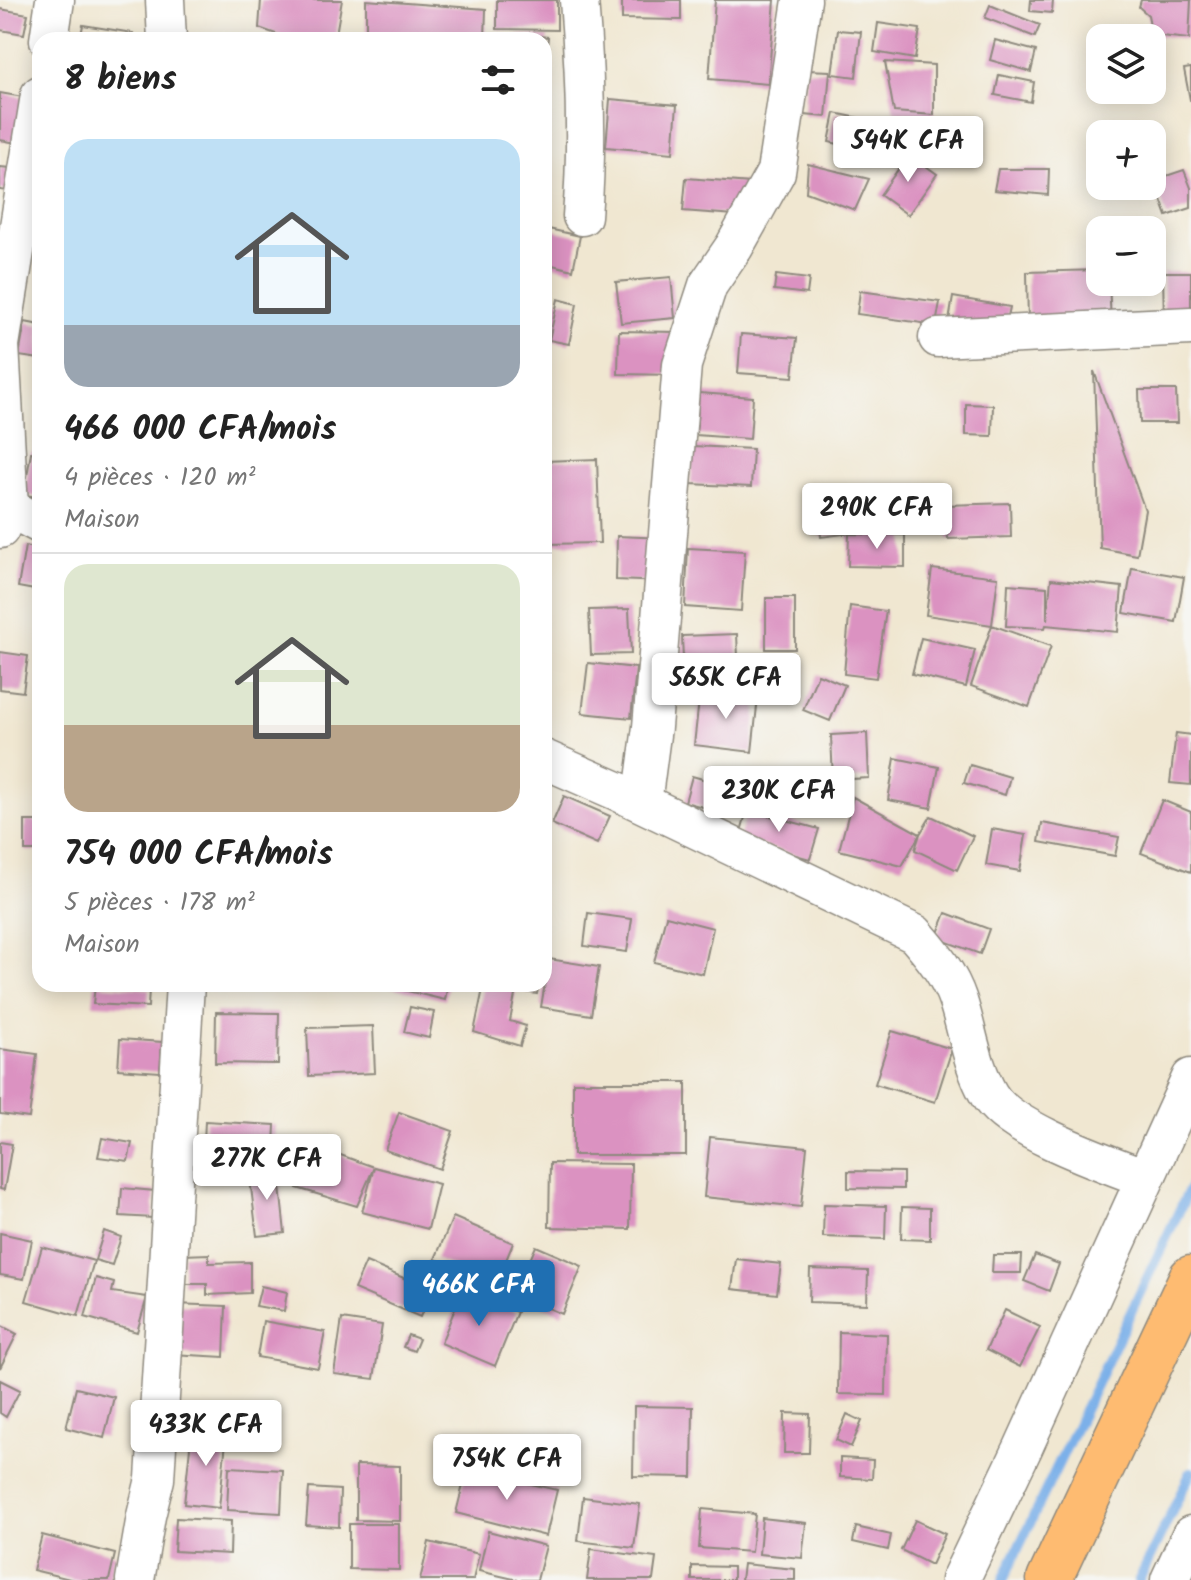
<!DOCTYPE html>
<html lang="fr">
<head>
<meta charset="utf-8">
<style>
	:root { --surface:#fff; --page:#f2f2f2; --text:#222; --muted:#767676; --line:#e0e0e0; --accent:#1f6fb2 }
	body { margin:0; font-family:Kalam,sans-serif; background:var(--page); color:var(--text); height:100vh; display:flex; flex-direction:column; font-size:30px; white-space:nowrap }
	* { box-sizing:border-box; margin:0 }
	p { font-size:26px; color:var(--muted) }
	.icon { flex:none; width:44px; height:44px; fill:none; stroke:currentColor; stroke-width:2; stroke-linecap:round; stroke-linejoin:round }
	.map { position:relative; flex:1; overflow:hidden }
	.side { position:absolute; left:32px; top:32px; width:520px; height:960px; display:flex; flex-direction:column; background:var(--surface); border-radius:24px; box-shadow:0 4px 20px #0003 }
	.side>* { flex:none }
	.buttons { position:absolute; left:1086px; top:24px; display:grid; gap:16px }
	.buttons a { display:grid; place-items:center; width:80px; height:80px; border-radius:16px; background:var(--surface); box-shadow:0 4px 20px #0003; font-size:40px }
	.price { position:absolute; translate:-50% -68px; padding:0 18px; border-radius:8px; background:#fff; color:#222; font-size:26px; line-height:52px; filter:drop-shadow(0 2px 4px #0008) }
	.price::after { content:''; position:absolute; left:50%; top:48px; width:24px; height:18px; margin-left:-12px; background:inherit; clip-path:polygon(0 0,100% 0,50% 100%) }
	.price.active { background:var(--accent); color:#fff }
	ul { padding:0; list-style:none }
	li { display:grid; align-content:center; gap:16px; height:424px; padding:0 32px }
	li+li { border-top:2px solid var(--line) }
	li span { display:grid; place-items:center; height:248px; border-radius:24px; color:#555 }
	li>.icon { margin-inline-start:auto }
	span .icon { width:144px; height:144px; fill:#fffc; stroke-width:1 }
	li b { font-size:34px }
	h2 { display:flex; justify-content:space-between; align-items:center; height:96px; padding:0 32px; font-size:34px }
	.map>svg:first-child { display:block }
	.lines { fill:none; stroke-linecap:round; stroke-linejoin:round }
	.stream { stroke:#7bb0e9; stroke-width:10 }
	.building { fill:#db92c1 }
	.street-casing { stroke:#8e897e; stroke-width:41 }
	.highway-casing { stroke:#8e897e; stroke-width:47 }
	.street { stroke:#fff; stroke-width:38 }
	.highway { stroke:#febb71; stroke-width:44 }
</style>
</head>
<body>
<div class="map">
<svg width="1191" height="1580" viewBox="0 0 1191 1580">
	<rect width="100%" height="100%" fill="#f6f6f2"/>
	<filter id="ink" filterUnits="userSpaceOnUse"><feTurbulence type="fractalNoise" baseFrequency=".0125" numOctaves="2"/><feDisplacementMap in="SourceGraphic" scale="16" xChannelSelector="R" yChannelSelector="G"/><feConvolveMatrix kernelMatrix="1 2 1 2 8 2 1 2 1" color-interpolation-filters="sRGB"/></filter>
	<filter id="wash" filterUnits="userSpaceOnUse"><feTurbulence type="fractalNoise" baseFrequency=".006" numOctaves="4" result="noise"/><feDisplacementMap in="SourceGraphic" scale="32" xChannelSelector="R" yChannelSelector="G"/><feGaussianBlur stdDeviation="1.8" result="paint"/><feColorMatrix in="noise" values="0 0 0 0 0 0 0 0 0 0 0 0 0 0 0 0 0 1.4 0 .05"/><feComposite in="paint" operator="in"/></filter>
	<g filter="url(#wash)">
		<rect width="100%" height="100%" fill="#f0e7d1"/>
		<g class="lines">
			<path class="stream" d="M1003,1580L1191,1186
				M1139,1580L1191,1472"/>
		</g>
		<g id="blocks">
			<path class="building" d="M261,0H342L335,40H293L259,28Z
				M366,0L486,9L485,39L366,40Z
				M497,0H557V30L497,29Z
				M622,0H681V20L622,19Z
				M715,0H775L768,84L709,79Z
				M1031,0H1053L1052,13L1030,11Z
				M1141,0H1191L1189,39L1152,35L1148,15L1139,7Z
				M990,5L1040,25L1035,37L985,18Z
				M0,9L28,14L24,34L0,30Z
				M878,23L920,29L915,59L874,52Z
				M83,25L133,33L132,40H80Z
				M838,30L861,32L856,77L832,74Z
				M518,34L548,37L546,59H544V40H518Z
				M995,40L1036,51L1031,72L990,60Z
				M885,62L934,65V115L894,112Z
				M1191,68V100H1190L1184,69Z
				M806,70L830,71L826,117L804,115Z
				M999,75L1034,82L1031,102L995,95Z
				M0,93L29,98L22,144L0,140Z
				M610,99L677,105L673,153L606,147Z
				M835,113L887,124L881,153L829,142Z
				M909,154L937,174L908,215L880,195Z
				M808,164L869,179L855,210L806,192Z
				M0,167L10,168L7,191L0,190Z
				M998,169H1049L1048,195L994,190Z
				M1184,170L1191,188V208L1167,216L1154,180Z
				M686,178L751,183L748,216L683,211Z
				M544,228L580,236L573,270L544,263Z
				M1100,270V282H1109L1111,322L1028,324L1027,272Z
				M1163,272H1191V321H1164Z
				M776,275L809,279L807,294L774,290Z
				M671,277L675,318L621,323L616,282Z
				M860,291L940,302L936,325L857,314Z
				M953,297L1010,307L1005,331L949,321Z
				M558,299L577,304L569,344L549,340Z
				M25,322L40,325V359L19,356Z
				M619,331L677,332V375L618,374Z
				M741,334L797,338L793,377L738,373Z
				M1094,371L1145,510L1137,555L1100,548Z
				M1139,390H1176L1177,423H1140Z
				M699,393L753,397L750,439L696,435Z
				M544,402H546L548,427L544,428Z
				M966,404L993,405L992,436L966,435Z
				M693,446L753,449L751,487L691,484Z
				M31,452L40,453V497L24,495Z
				M597,459L600,543L544,544V461Z
				M879,495L883,529L821,537L817,503Z
				M1010,503L1011,537L948,539L946,505Z
				M849,534L905,535V567L848,566Z
				M617,536L665,538L664,582L616,580Z
				M25,546L40,549V591L18,587Z
				M688,548L745,551L741,611L685,607Z
				M1132,568L1184,577L1176,622L1124,613Z
				M932,569L998,577L992,625L1051,646L1029,707L971,686L992,625L926,615Z
				M1051,579L1122,587L1118,632L1046,625L1045,628L1006,626L1008,584L1047,587V620Z
				M766,598H795V649H766Z
				M850,606L886,611L876,678L844,674Z
				M629,609L631,654L591,655L589,610Z
				M737,634L739,681L684,682L682,636Z
				M921,638L975,650L966,687L912,674Z
				M0,652L28,656L23,692L0,689Z
				M588,663L636,668L631,718L582,713Z
				M818,674L845,685L830,721L803,710Z
				M700,691L758,697L752,752L694,745Z
				M867,733L869,778L833,780L831,735Z
				M1176,733L1191,735V785L1170,783Z
				M895,758L939,767L931,808L888,800Z
				M970,765L1010,777L1005,795L964,783Z
				M692,776L745,791L738,817L685,802Z
				M564,796L610,816L597,844L552,824Z
				M853,797L920,834L902,866L839,850Z
				M1162,800L1191,812V872L1141,853Z
				M747,810L819,829L810,859L739,839Z
				M931,816L973,836L957,870L915,850L920,834Z
				M25,821H40V851H25Z
				M1042,823L1119,837L1115,856L1039,842Z
				M992,829L1026,835L1020,871L986,865Z
				M588,913L632,919L627,952L584,946Z
				M946,913L989,929L980,954L936,938Z
				M666,916L713,928L703,974L654,962Z
				M549,959L599,967L591,1015L541,1007Z
				M378,984H448L445,1000Z
				M484,984H539L537,994L516,990L510,1021L526,1026L520,1046L474,1032Z
				M95,985L149,989L148,1007L93,1004Z
				M410,1007L434,1012L429,1038L404,1032Z
				M216,1012L279,1013L278,1064L215,1063Z
				M373,1026L375,1073L309,1076L307,1028Z
				M892,1031L952,1049L935,1102L875,1084Z
				M120,1039L162,1042L160,1072L118,1069Z
				M0,1049L37,1054L29,1118L0,1114Z
				M573,1082H686V1155H573Z
				M399,1112L453,1131L440,1169L385,1150Z
				M205,1121L275,1125L273,1167L203,1163Z
				M710,1137L807,1147L801,1207L704,1197Z
				M102,1138L132,1143L128,1161L98,1157Z
				M0,1142L12,1144L4,1190L0,1189Z
				M310,1144L374,1167L357,1206L297,1188Z
				M550,1163L631,1164L630,1229L549,1227Z
				M374,1167L439,1184L428,1229L362,1212Z
				M278,1168L285,1233L257,1236L249,1171Z
				M848,1171L903,1172V1189L848,1188Z
				M122,1188L155,1191L153,1218L120,1216Z
				M824,1204L886,1206L885,1239L823,1237Z
				M902,1207L930,1208V1240L901,1239Z
				M453,1217L513,1243L496,1285L435,1259Z
				M104,1231L121,1237L112,1265L95,1260Z
				M0,1233L32,1240L24,1279L0,1275Z
				M536,1246L582,1266L562,1314L515,1294Z
				M42,1247L94,1261L78,1316L26,1301Z
				M209,1254V1263L250,1262V1293L207,1295V1284H183V1255Z
				M993,1255H1022L1021,1273H992Z
				M1035,1255L1059,1264L1049,1291L1024,1281Z
				M736,1259L781,1264L777,1294L732,1289Z
				M366,1262L432,1290L420,1317L354,1289Z
				M810,1269L868,1271L867,1304L809,1302Z
				M96,1278L114,1283L112,1292L147,1297L137,1332L85,1317Z
				M261,1286L287,1292L284,1311L256,1306Z
				M463,1289L517,1312L495,1366L441,1343Z
				M174,1304L226,1306L224,1357L172,1354Z
				M1005,1310L1040,1327L1020,1367L986,1350Z
				M342,1319L382,1325L374,1379L334,1374Z
				M263,1321L325,1332L318,1368L257,1357Z
				M0,1325L17,1334L0,1368Z
				M839,1332L887,1334L886,1395L838,1394Z
				M408,1335L419,1339L414,1351L403,1347Z
				M0,1380L20,1390L6,1417L0,1413Z
				M76,1388L114,1397L104,1438L66,1428Z
				M634,1406L693,1407L692,1477L633,1476Z
				M785,1413L810,1414L809,1453H784Z
				M847,1414L862,1421L851,1447L836,1440Z
				M192,1428L227,1432L219,1508L184,1504Z
				M840,1458L873,1460L872,1479L840,1477Z
				M356,1465L400,1466V1521L356,1520Z
				M229,1467L283,1470L281,1513L227,1510Z
				M467,1469L557,1490L546,1536L456,1513Z
				M309,1488L340,1490L339,1527L306,1525Z
				M583,1497L640,1504L634,1548L578,1541Z
				M702,1509L755,1514L751,1552L699,1548Z
				M176,1518L231,1521L230,1554L174,1551Z
				M762,1518L806,1523L802,1558L759,1554Z
				M915,1520L945,1534L931,1565L901,1550Z
				M349,1524H399V1570L349,1569Z
				M856,1527L891,1535L888,1550L853,1542Z
				M488,1531L546,1546L537,1580H518L479,1571Z
				M42,1535L115,1554L109,1580H74L33,1570Z
				M429,1542L479,1554L473,1580H420Z
				M591,1549L656,1558L653,1580H587Z
				M743,1564L795,1569V1580H741Z
				M692,1566L733,1567V1580H692Z"/>
		</g>
	</g>
	<g filter="url(#ink)">
		<use href="#blocks" fill-opacity="0" stroke="#8e897e" stroke-width="2"/>
		<g class="lines">
			<g class="street-casing">
				<path id="street" d="M165,0L167,40
					M579,0C585,72 588,144 582,216
					M49,40L55,0
					M938,338L1191,326
					M0,503L40,524
					M0,529L9,507L0,345L40,95
					M544,759L617,791L915,934C933,955 949,974 958,1001C968,1032 972,1066 989,1095C1009,1130 1106,1163 1145,1178
					M642,803L652,727L682,365L708,285L734,247L776,172L802,0
					M135,1580L146,1516L155,1479L185,984
					M960,1580L1023,1448L1191,1078
					M1170,1580L1191,1535"/>
			</g>
			<g class="highway-casing">
				<path id="highway" d="M1049,1580L1191,1278"/>
			</g>
			<use href="#street" class="street"/>
			<use href="#highway" class="highway"/>
		</g>
	</g>
</svg>
<div class="buttons">
<a><svg class="icon" aria-label="layers" viewBox="0 0 24 24"><path d="M12 4l9 5-9 5-9-5zM3 14l9 5 9-5"/></svg></a>
<a>+</a>
<a>−</a>
</div>
<b class="price" style="left:908px;top:184px">544K CFA</b>
<b class="price" style="left:877px;top:551px">290K CFA</b>
<b class="price" style="left:726px;top:721px">565K CFA</b>
<b class="price" style="left:779px;top:834px">230K CFA</b>
<b class="price" style="left:267px;top:1202px">277K CFA</b>
<b class="price active" style="left:479px;top:1328px">466K CFA</b>
<b class="price" style="left:206px;top:1468px">433K CFA</b>
<b class="price" style="left:507px;top:1502px">754K CFA</b>
<section class="side">
<h2>8 biens<svg class="icon" aria-label="filters" viewBox="0 0 24 24"><path d="M4 7h16M4 17h16"/><circle cx="9" cy="7" r="2"/><circle cx="15" cy="17" r="2"/></svg></h2>
<ul>
<li><span style="background:linear-gradient(#bfe0f5 75%,#9aa5b1 0)"><svg class="icon" aria-label="home" viewBox="0 0 24 24"><path d="M3 11l9-7 9 7M6 9v11h12V9"/></svg></span><div><b>466 000 CFA/mois</b><p>4 pièces · 120 m²</p><p>Maison</p></div></li>
<li><span style="background:linear-gradient(#dfe7d0 65%,#b9a48a 0)"><svg class="icon" aria-label="home" viewBox="0 0 24 24"><path d="M3 11l9-7 9 7M6 9v11h12V9"/></svg></span><div><b>754 000 CFA/mois</b><p>5 pièces · 178 m²</p><p>Maison</p></div></li>
</ul>
</section>
</div>
</body>
</html>
